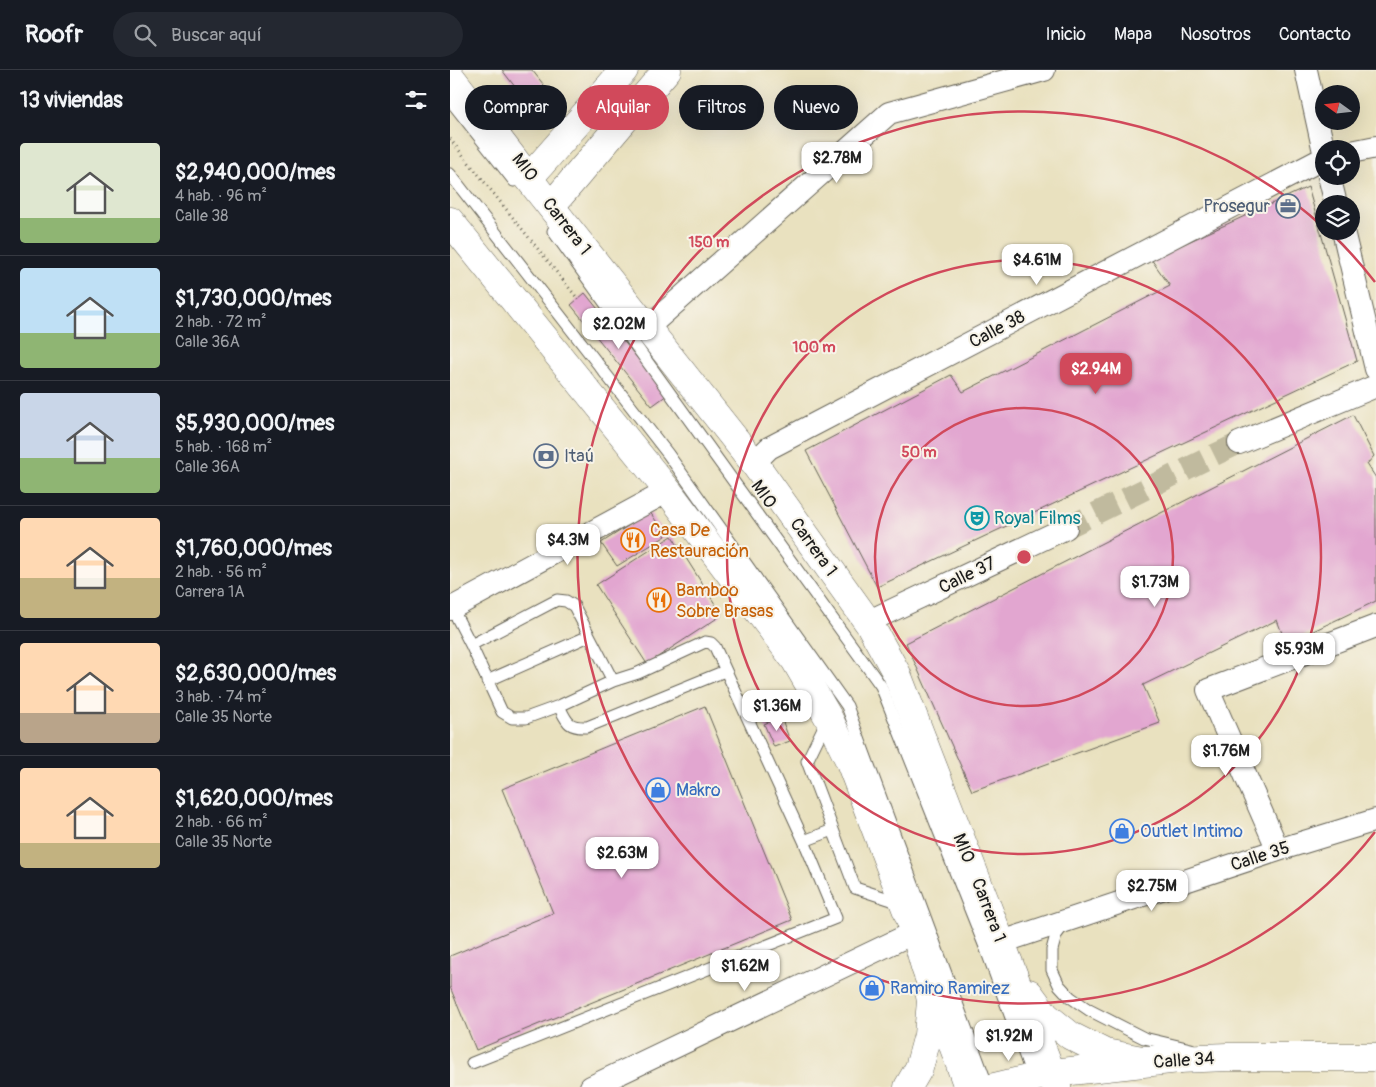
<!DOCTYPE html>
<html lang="es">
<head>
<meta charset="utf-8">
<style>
	:root { --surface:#171b24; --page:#242831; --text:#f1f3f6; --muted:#9ea1a6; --line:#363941; --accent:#d1495b }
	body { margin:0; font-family:Pangolin,sans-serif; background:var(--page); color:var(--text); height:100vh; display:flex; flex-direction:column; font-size:19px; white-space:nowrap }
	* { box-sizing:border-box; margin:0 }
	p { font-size:16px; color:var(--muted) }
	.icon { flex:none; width:28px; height:28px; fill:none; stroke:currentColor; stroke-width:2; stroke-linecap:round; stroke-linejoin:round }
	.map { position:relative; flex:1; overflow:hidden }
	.details { display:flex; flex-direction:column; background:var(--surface); width:450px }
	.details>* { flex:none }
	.guide { position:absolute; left:15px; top:15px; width:475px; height:45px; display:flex; gap:10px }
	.needle { width:32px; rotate:285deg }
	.fabs { position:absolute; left:865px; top:15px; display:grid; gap:10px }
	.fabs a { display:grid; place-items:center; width:45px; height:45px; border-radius:50%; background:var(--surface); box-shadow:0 5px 20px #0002; font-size:25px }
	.price { position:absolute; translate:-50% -42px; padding:0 11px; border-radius:10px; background:#fff; color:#222; font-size:16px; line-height:32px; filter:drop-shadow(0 1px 2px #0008) }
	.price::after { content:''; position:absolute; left:50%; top:30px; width:15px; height:11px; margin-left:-8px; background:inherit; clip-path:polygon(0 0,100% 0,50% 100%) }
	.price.on { background:var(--accent); color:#fff }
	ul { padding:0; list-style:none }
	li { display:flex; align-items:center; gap:15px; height:125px; padding:0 20px }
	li+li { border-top:1px solid var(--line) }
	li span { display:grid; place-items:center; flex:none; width:140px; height:100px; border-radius:5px; color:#555 }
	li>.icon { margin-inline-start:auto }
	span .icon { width:60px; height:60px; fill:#fffc; stroke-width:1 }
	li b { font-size:21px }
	h2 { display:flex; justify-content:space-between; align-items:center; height:60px; padding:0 20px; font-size:21px }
	.chip { padding:0 18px; border-radius:22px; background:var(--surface); box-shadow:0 5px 20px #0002; font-size:18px; line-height:45px }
	.chip.on { background:var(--accent); color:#fff }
	header { display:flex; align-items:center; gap:30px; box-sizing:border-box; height:70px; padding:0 25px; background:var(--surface); border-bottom:1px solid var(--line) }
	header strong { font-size:24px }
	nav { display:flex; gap:28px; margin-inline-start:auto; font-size:18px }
	.search { width:350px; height:45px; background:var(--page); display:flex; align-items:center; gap:12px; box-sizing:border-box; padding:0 18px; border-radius:28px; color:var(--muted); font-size:19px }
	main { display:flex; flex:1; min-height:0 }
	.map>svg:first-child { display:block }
	.building { fill:#e2a6d0 }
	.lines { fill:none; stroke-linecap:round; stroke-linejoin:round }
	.street-tunnel { stroke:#c0ba9e; stroke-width:22; stroke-dasharray:22 11; stroke-linecap:butt }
	.lane-casing { stroke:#646155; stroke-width:13 }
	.street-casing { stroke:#646155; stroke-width:24 }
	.secondary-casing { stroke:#646155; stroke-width:29 }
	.primary-casing { stroke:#646155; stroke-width:29 }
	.path { stroke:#646155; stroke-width:3; stroke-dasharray:1 4; stroke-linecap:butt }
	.lane { stroke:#fff; stroke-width:11 }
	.street { stroke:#fff; stroke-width:22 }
	.secondary { stroke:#fff; stroke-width:28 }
	.primary { stroke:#fff; stroke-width:28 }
	.ring { fill:none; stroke:#d1495b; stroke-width:2.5 }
	.labels { text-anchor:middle; stroke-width:4; stroke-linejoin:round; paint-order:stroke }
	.street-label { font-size:18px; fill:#1c1c1c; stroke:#f7f3e8 }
	.service-label { font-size:18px; fill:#4e5e75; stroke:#f7f3e8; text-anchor:end }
	.culture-label { font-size:18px; fill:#0d838f; stroke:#f7f3e8; text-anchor:start }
	.food-label { font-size:18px; fill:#c56008; stroke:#f7f3e8; text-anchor:start }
	.shop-label { font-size:18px; fill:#366cbe; stroke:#f7f3e8; text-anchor:start }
	.centre { fill:#d1495b; stroke:#f7f3e8; stroke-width:2.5 }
	.ring-label { font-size:15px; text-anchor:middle; font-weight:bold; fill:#d1495b; stroke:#f7f3e8; stroke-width:4; stroke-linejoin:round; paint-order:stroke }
</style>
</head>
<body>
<header>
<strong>Roofr</strong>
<div class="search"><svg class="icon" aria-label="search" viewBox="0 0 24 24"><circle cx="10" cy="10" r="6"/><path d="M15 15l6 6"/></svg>Buscar aquí</div>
<nav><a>Inicio</a><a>Mapa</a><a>Nosotros</a><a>Contacto</a></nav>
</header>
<main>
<section class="details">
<h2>13 viviendas<svg class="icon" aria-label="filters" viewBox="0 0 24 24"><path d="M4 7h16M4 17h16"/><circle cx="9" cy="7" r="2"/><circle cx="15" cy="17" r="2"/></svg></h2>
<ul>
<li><span style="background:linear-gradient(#dfe7d0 75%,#8fb573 0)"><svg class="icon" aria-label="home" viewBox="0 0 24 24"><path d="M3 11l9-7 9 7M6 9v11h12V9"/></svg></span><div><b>$2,940,000/mes</b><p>4 hab. · 96 m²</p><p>Calle 38</p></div></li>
<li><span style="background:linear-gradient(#bfe0f5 65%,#8fb573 0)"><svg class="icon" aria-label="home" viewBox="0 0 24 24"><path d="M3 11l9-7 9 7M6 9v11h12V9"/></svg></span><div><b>$1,730,000/mes</b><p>2 hab. · 72 m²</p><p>Calle 36A</p></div></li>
<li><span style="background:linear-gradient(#c9d6e8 65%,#8fb573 0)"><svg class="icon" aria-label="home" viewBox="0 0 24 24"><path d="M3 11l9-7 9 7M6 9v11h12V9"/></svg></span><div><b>$5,930,000/mes</b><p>5 hab. · 168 m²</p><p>Calle 36A</p></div></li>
<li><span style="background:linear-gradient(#ffd9b3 60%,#c2b280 0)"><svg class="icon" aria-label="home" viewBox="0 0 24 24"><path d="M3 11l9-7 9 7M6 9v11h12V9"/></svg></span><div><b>$1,760,000/mes</b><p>2 hab. · 56 m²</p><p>Carrera 1A</p></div></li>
<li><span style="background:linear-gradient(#ffd9b3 70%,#b9a48a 0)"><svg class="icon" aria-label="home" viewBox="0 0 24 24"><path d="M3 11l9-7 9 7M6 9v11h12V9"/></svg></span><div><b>$2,630,000/mes</b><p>3 hab. · 74 m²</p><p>Calle 35 Norte</p></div></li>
<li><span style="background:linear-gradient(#ffd9b3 75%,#c2b280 0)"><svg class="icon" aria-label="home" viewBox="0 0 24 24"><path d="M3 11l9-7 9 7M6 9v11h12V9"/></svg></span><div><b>$1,620,000/mes</b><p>2 hab. · 66 m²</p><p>Calle 35 Norte</p></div></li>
</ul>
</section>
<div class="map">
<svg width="926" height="1017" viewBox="0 0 926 1017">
	<rect width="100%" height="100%" fill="#f7f3e8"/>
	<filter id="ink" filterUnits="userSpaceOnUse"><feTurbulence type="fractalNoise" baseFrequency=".02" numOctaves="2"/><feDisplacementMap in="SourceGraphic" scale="10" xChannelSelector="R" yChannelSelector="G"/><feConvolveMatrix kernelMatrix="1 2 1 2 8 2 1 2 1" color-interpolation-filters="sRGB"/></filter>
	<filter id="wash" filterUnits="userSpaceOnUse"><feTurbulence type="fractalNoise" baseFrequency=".0096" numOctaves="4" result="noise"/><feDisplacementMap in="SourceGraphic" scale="20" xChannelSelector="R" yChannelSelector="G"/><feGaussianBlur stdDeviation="1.12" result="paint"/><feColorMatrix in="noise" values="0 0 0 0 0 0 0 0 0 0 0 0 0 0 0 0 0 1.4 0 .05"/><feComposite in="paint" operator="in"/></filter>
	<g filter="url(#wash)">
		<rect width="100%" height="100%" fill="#e9e1bf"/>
		<g id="blocks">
			<path class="building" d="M52,0H82L105,29L86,44Z
				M858,117L907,291L427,517L356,381L501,305L513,322L720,216L701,189Z
				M135,223L217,325L202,336L121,235Z
				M903,345L924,386L917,394L926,408V531L836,574L827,550L693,615L710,653L522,721L456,573Z
				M200,442L216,466L167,496L151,473Z
				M222,466L272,545L197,594L146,515Z
				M255,636L342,850L26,980L0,917V886L103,843L52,719Z
				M331,647L340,671L324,677L314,654Z"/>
		</g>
	</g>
	<g filter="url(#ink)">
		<use href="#blocks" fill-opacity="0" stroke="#646155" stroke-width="1"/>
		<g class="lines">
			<path class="street-tunnel" d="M616,458L789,373"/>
			<g class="lane-casing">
				<path id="lane" d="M0,30L64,111
					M97,35L120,61
					M49,70L75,30
					M0,104L218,384L397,636L538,1017
					M103,161L431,616L537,882L583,1008
					M2,538L21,575L52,642L62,648H76L109,636L163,611L188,603L255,572L261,573L265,577L354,771L383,760
					M21,575L107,530L116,531L124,536L163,611
					M37,611L139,566
					M109,636C117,652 118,658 137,657L275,601
					M377,650L357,691L405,818L451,833
					M615,853L606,865L602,880V900L609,915L620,927L639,940L694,968L741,979
					M22,993L386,848L354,771"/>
			</g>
			<g class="street-casing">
				<path id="street" d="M856,0L874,82
					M901,82L926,77
					M879,106L886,134
					M893,161L926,299
					M197,258L439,43L594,0
					M789,373L926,316
					M304,393L319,378L874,88
					M0,539L218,421
					M420,555L430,546L616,458
					M828,780L758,620L926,556
					M552,872L828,780L926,750
					M141,1017L465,862"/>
			</g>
			<g class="secondary-casing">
				<path id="secondary" d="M79,108L174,0
					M101,136L217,0
					M544,1017L603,1003L729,989L777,987H926"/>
			</g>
			<g class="primary-casing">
				<path id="primary" d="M0,6L90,123L304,393L420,555L447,604L607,1017
					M0,151L218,421L345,590L378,647L400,692L465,862L475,897L518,1017
					M579,923L596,946L621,966L655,983L692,990L729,989
					M458,1017L469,998L478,965L481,931L480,926"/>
			</g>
			<path class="path" d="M0,69L128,229"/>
			<use href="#lane" class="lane"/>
			<use href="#street" class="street"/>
			<use href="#secondary" class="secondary"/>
			<use href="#primary" class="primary"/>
		</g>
	</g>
	<g class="ring">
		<circle cx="574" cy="487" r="149"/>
		<circle cx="574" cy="487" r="297"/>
		<path d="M925 762A446 446 0 1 1 872 156M881 163A446 446 0 0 1 925 212"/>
	</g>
	<defs>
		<g id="office-ring" transform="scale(1.25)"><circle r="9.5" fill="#f7f3e8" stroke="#5c6f8a" stroke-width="1.5"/><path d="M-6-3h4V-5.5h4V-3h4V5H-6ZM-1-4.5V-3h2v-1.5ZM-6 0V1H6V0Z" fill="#5c6f8a"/></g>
		<g id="bank-ring" transform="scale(1.25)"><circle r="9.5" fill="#f7f3e8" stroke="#5c6f8a" stroke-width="1.5"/><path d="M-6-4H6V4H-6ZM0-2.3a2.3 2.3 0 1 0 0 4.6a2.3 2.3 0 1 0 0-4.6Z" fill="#5c6f8a"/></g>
		<g id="theatre-ring" transform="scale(1.25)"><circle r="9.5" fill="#f7f3e8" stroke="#0f9aa8" stroke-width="1.5"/><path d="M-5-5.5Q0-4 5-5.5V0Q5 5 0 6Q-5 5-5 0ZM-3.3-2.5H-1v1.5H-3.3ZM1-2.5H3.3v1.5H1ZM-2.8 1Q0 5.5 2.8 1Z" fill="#0f9aa8"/></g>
		<g id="restaurant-ring" transform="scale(1.25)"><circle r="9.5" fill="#f7f3e8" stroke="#e8710a" stroke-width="1.5"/><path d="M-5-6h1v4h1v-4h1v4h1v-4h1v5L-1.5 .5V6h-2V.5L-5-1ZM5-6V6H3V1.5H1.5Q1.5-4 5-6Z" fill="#e8710a"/></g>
		<g id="shop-ring" transform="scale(1.25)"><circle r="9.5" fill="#f7f3e8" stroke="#3f7fe0" stroke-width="1.5"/><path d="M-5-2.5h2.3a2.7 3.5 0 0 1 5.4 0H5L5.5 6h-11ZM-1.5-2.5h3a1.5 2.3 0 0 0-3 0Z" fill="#3f7fe0"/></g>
	</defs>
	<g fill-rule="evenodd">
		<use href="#office-ring" x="838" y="136"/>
		<use href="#bank-ring" x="96" y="386"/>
		<use href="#theatre-ring" x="527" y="448"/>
		<use href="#restaurant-ring" x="183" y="470"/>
		<use href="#restaurant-ring" x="209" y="530"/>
		<use href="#shop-ring" x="208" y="720"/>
		<use href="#shop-ring" x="672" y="761"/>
		<use href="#shop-ring" x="422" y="918"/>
	</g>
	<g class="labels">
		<g class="street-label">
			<text transform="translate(75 97) rotate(52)" y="6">MIO</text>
			<text transform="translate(117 156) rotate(52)" y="6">Carrera 1</text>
			<text transform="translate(547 259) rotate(-28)" y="6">Calle 38</text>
			<text transform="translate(314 424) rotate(54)" y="6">MIO</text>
			<text transform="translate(364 477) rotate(54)" y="6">Carrera 1</text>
			<text transform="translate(517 505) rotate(-26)" y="6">Calle 37</text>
			<text transform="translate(514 778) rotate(68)" y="6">MIO</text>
			<text transform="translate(810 786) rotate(-18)" y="6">Calle 35</text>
			<text transform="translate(539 840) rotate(69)" y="6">Carrera 1</text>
			<text transform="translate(734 990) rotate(-4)" y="6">Calle 34</text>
		</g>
		<g class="service-label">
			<text x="820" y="142">Prosegur</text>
			<text x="114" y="392" text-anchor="start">Itaú</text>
		</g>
		<g class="culture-label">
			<text x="544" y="454">Royal Films</text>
		</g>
		<g class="food-label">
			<text x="200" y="466">Casa De<tspan x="200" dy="21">Restauración</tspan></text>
			<text x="226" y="526">Bamboo<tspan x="226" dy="21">Sobre Brasas</tspan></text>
		</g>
		<g class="shop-label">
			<text x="226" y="726">Makro</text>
			<text x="690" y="767">Outlet Intimo</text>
			<text x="440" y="924">Ramiro Ramirez</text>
		</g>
	</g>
	<circle cx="574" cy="487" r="8" class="centre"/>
	<g class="ring-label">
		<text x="259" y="177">150 m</text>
		<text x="364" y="282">100 m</text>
		<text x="469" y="387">50 m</text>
	</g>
</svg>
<div class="fabs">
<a><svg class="needle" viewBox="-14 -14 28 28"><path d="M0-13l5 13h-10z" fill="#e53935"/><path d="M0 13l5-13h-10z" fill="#9ea1a6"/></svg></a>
<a><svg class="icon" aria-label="locate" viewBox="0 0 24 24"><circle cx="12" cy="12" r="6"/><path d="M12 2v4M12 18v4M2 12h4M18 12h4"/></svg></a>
<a><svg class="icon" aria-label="layers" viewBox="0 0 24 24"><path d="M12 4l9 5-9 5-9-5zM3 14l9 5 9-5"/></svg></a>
</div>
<b class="price" style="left:387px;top:114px">$2.78M</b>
<b class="price" style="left:587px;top:216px">$4.61M</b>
<b class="price" style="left:169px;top:280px">$2.02M</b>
<b class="price on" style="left:646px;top:325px">$2.94M</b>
<b class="price" style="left:118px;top:496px">$4.3M</b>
<b class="price" style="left:705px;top:538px">$1.73M</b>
<b class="price" style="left:849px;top:605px">$5.93M</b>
<b class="price" style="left:327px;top:662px">$1.36M</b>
<b class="price" style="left:776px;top:707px">$1.76M</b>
<b class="price" style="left:172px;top:809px">$2.63M</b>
<b class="price" style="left:702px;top:842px">$2.75M</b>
<b class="price" style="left:295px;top:922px">$1.62M</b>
<b class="price" style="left:559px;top:992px">$1.92M</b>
<div class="guide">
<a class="chip">Comprar</a>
<a class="chip on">Alquilar</a>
<a class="chip">Filtros</a>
<a class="chip">Nuevo</a>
</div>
</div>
</main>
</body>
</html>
